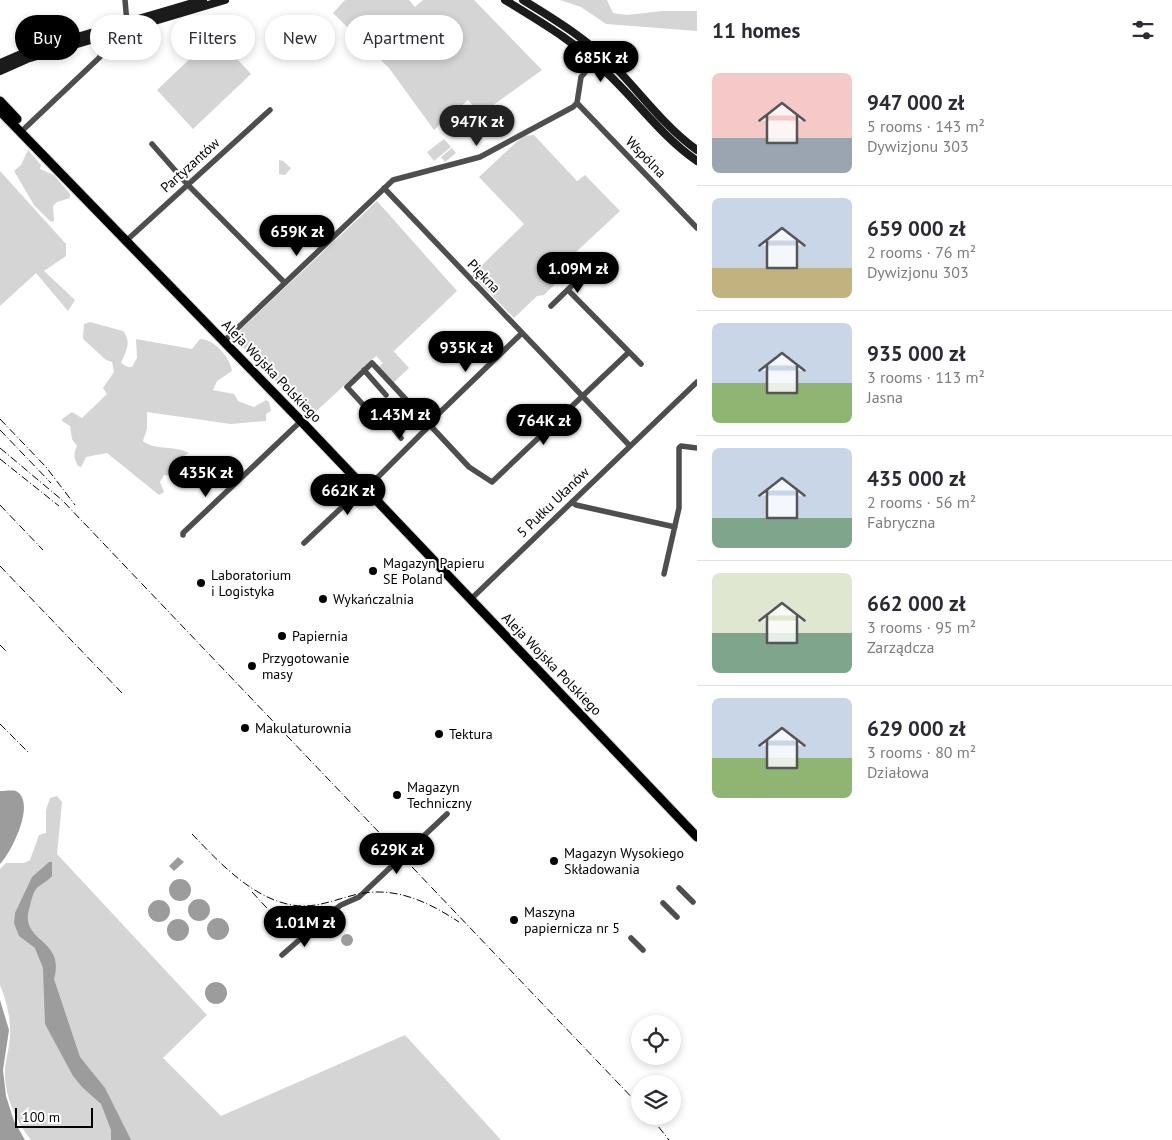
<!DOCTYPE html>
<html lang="en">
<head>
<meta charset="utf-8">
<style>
	:root { --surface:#fff; --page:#f7f7f7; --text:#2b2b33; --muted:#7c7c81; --line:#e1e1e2; --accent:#000 }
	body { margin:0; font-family:"PT Sans",sans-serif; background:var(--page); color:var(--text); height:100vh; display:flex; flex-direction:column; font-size:19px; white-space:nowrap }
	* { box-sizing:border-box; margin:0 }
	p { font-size:16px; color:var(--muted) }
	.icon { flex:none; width:28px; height:28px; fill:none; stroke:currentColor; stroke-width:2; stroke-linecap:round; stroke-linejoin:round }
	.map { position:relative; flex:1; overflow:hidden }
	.drawer { display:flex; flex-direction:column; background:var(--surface); width:475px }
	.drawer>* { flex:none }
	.banner { position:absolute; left:15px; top:15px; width:475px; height:45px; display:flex; gap:10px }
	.buttons { position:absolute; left:631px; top:1015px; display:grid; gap:10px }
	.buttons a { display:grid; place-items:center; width:50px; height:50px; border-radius:50%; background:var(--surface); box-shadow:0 2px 8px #0003; font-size:25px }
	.scale { position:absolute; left:15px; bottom:12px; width:78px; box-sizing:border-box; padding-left:5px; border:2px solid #000; border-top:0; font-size:14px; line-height:18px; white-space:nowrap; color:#000; -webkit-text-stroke:4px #fff; paint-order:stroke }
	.price { position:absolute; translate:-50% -42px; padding:0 11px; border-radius:18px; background:var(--accent); color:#fff; font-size:16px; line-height:32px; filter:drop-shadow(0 1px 2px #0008) }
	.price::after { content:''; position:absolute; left:50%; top:30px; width:15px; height:11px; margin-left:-8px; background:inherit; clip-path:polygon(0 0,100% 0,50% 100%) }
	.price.active { background:#222; color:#fff }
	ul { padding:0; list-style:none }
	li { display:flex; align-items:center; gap:15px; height:125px; padding:0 15px }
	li+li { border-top:1px solid var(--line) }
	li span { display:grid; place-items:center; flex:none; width:140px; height:100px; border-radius:8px; color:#555 }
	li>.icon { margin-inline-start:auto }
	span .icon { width:60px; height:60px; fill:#fffc; stroke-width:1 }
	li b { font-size:21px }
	h2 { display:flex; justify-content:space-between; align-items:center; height:60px; padding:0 15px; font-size:21px }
	.tag { padding:0 18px; border-radius:22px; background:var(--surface); box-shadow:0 2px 8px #0003; font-size:18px; line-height:45px }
	.tag.active { background:var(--accent); color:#fff }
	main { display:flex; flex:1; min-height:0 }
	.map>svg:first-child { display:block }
	.green { fill:#d5d5d5 }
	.water { fill:#9c9c9c }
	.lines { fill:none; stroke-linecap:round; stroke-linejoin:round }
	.primary-casing { stroke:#dbdbdb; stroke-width:11 }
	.minor { stroke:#4e4e4e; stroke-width:5.5 }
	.secondary { stroke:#1b1b1b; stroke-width:8 }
	.primary { stroke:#000; stroke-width:9 }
	.rail { stroke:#000; stroke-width:1; stroke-dasharray:8 2.5 1 2.5; stroke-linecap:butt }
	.poi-dot { fill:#000; stroke:#fff; stroke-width:2 }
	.labels { text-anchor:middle; stroke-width:4; stroke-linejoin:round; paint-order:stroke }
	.street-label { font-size:14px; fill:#000; stroke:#fff }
	.poi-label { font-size:14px; fill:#000; stroke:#fff; text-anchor:start }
</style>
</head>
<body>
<main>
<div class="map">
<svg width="697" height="1140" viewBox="0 0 697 1140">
	<rect width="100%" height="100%" fill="#fff"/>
	<path class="green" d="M345,0H409L415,7L423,0H474L542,70L481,114L468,100L434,130L389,68L333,13Z
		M560,0H607L613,13L627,15L662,11H697V31L606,24L581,7Z
		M215,35L251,74L193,129L157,90Z
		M534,135L577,181L585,175L620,211L576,252L582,258L544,295L537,296L514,318L472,275L524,224L479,177L523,136Z
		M444,139L451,147L434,161L427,152Z
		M452,148L456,153L445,162L441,157Z
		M28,150L41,165L40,169L54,175L70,194V198L57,202L53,206L54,221L51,222L34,205L14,171L21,165Z
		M279,160L283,161L291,168L285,175L279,174Z
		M0,171L66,244V256L44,271L75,300L68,311L36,273L0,306Z
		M377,201L457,291L394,351L389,346L409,368L393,383L379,367L383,363L376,356L310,417L238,342L241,329Z
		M90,322L123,331C132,342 126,351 121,363L128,367H132L137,358L136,339L192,349L200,339C214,339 230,357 232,371L217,381L213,390L234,394L238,401L254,407L266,400L269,402L271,411L266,414V421L231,424L147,412V429L143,441C155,451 175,445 189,453L180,458V462L188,467L190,479L164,475L160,482L164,492L159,495L107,453L86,457L81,467L78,466C74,458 73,454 77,446L72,439L70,426L62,421V419L72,412L82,418L107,394L103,388L114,372L112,362L106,360L83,339L84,324Z
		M57,796L62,802L57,854L207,1015L163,1058L221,1116L405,1035L501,1140H31C15,1119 4,1096 5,1069C6,1056 11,1043 10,1030C10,1015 6,999 0,985V869L6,863H24L30,860L39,835L46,833V810L50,798Z"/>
	<path class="water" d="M0,791C5,791 12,790 16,791C37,802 11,853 0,864Z
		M178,857L184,862L174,871L169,866Z
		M49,862H52V876C48,881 41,884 37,888C33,892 31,901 30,906C17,943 66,937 54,979L80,1057L105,1088L131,1140H111V1130L101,1104L82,1087L73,1076L45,1024L43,968L35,948L19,936L14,923L15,913L32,877Z
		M169 890a11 11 0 1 1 22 0a11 11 0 1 1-22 0Z
		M188 910a11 11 0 1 1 22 0a11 11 0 1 1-22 0Z
		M148 911a11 11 0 1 1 22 0a11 11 0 1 1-22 0Z
		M207 929a11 11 0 1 1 22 0a11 11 0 1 1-22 0Z
		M167 930a11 11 0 1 1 22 0a11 11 0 1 1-22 0Z
		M328 928a6 6 0 1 1 12 0a6 6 0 1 1-12 0Z
		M341 940a6 6 0 1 1 12 0a6 6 0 1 1-12 0Z
		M205 993a11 11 0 1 1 22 0a11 11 0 1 1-22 0Z
		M0,1000L9,1030L3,1070L6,1096L14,1121L25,1140H0Z"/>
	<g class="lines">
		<g class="primary-casing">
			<path id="primary" d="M0,101L17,119
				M0,111L301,421L697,837"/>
		</g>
		<path class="minor" d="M125,0L127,23
			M577,103L697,228
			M25,128L100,57L102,49L99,38
			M152,144L188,185L285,283
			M384,188L630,446
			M127,240L270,110
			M568,290L641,364
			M551,306L590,268
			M224,341L393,180L480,157L573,107L577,103L581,77L595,61
			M364,370L386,395
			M368,410L347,387L372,363L469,467L492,482L629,352
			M401,438L385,418L404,399
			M572,502L576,505L675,527
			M183,535V533L301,421
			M304,543L357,493L375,480L429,426L431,421L522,333
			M664,574L679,508V448L681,446L697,448
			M471,599L697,382
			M679,888L693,902
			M663,903L677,917
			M631,938L643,950
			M282,955L330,913L341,905L359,897L447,814"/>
		<path class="secondary" d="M505,0C541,22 577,43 607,73C638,102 662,137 697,161
			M523,0C556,20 588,40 616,68C642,95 666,128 697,150
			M0,63L26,52L203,0
			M0,71L27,59L225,0"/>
		<use href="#primary" class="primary"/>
		<path class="rail" d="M0,419L46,467L75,505
			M0,430L51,483
			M0,448L62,500L640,1106
			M0,459L59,506
			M0,505L43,550
			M0,566L122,693
			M0,645L6,651
			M0,724L29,753
			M192,834C218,861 249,895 287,904C311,910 331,901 354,895C393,885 427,901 459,922
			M252,892L293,936
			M650,1116L669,1140"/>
	</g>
	<g class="poi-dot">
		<circle cx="373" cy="571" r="5"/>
		<circle cx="201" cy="583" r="5"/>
		<circle cx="323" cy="599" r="5"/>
		<circle cx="282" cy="636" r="5"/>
		<circle cx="252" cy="666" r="5"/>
		<circle cx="245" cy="728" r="5"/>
		<circle cx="439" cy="734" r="5"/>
		<circle cx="397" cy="795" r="5"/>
		<circle cx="554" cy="861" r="5"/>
		<circle cx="514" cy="920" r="5"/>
	</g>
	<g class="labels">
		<g class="street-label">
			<text transform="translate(646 157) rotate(46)" y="5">Wspólna</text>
			<text transform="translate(190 165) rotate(-42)" y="5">Partyzantów</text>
			<text transform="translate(484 276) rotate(46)" y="5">Piękna</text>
			<text transform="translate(272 371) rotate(46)" y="5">Aleja Wojska Polskiego</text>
			<text transform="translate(553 502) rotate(-44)" y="5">5 Pułku Ułanów</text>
			<text transform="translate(552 664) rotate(46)" y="5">Aleja Wojska Polskiego</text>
		</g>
		<g class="poi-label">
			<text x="383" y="568">Magazyn Papieru<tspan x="383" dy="16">SE Poland</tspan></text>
			<text x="211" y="580">Laboratorium<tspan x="211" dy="16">i Logistyka</tspan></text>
			<text x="333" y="604">Wykańczalnia</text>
			<text x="292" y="641">Papiernia</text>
			<text x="262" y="663">Przygotowanie<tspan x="262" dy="16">masy</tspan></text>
			<text x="255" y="733">Makulaturownia</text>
			<text x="449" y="739">Tektura</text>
			<text x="407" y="792">Magazyn<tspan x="407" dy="16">Techniczny</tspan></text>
			<text x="564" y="858">Magazyn Wysokiego<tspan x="564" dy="16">Składowania</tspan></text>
			<text x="524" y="917">Maszyna<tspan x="524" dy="16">papiernicza nr 5</tspan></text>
		</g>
	</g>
</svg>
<div class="buttons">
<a><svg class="icon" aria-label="locate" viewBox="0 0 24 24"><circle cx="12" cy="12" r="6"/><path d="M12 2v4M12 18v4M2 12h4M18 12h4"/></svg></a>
<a><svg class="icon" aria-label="layers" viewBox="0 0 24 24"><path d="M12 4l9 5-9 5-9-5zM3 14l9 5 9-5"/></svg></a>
</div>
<div class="scale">100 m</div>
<b class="price" style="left:601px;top:83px">685K zł</b>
<b class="price active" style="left:477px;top:147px">947K zł</b>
<b class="price" style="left:297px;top:257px">659K zł</b>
<b class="price" style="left:578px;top:294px">1.09M zł</b>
<b class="price" style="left:466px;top:373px">935K zł</b>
<b class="price" style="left:400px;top:440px">1.43M zł</b>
<b class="price" style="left:544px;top:446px">764K zł</b>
<b class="price" style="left:206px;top:498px">435K zł</b>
<b class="price" style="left:348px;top:516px">662K zł</b>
<b class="price" style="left:397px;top:875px">629K zł</b>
<b class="price" style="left:305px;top:948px">1.01M zł</b>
<div class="banner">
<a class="tag active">Buy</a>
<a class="tag">Rent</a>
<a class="tag">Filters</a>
<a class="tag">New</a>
<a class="tag">Apartment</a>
</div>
</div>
<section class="drawer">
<h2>11 homes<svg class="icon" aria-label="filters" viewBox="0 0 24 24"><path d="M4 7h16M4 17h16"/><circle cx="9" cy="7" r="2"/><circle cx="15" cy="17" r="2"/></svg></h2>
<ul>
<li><span style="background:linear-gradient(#f6c9c9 65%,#9aa5b1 0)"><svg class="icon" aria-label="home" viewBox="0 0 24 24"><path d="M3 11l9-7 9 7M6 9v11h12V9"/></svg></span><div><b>947 000 zł</b><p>5 rooms · 143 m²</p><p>Dywizjonu 303</p></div></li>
<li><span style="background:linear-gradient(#c9d6e8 70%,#c2b280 0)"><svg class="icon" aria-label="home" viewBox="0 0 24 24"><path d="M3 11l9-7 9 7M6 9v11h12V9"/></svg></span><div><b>659 000 zł</b><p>2 rooms · 76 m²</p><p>Dywizjonu 303</p></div></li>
<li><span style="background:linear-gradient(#c9d6e8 60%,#8fb573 0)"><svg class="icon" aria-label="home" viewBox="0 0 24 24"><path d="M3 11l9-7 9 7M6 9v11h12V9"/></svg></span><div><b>935 000 zł</b><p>3 rooms · 113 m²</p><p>Jasna</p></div></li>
<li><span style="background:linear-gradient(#c9d6e8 70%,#7fa58c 0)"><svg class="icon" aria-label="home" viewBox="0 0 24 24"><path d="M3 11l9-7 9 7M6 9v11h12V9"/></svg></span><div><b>435 000 zł</b><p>2 rooms · 56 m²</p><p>Fabryczna</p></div></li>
<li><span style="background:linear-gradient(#dfe7d0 60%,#7fa58c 0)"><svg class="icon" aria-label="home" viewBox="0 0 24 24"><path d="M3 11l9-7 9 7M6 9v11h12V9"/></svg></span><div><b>662 000 zł</b><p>3 rooms · 95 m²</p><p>Zarządcza</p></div></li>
<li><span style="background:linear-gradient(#c9d6e8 60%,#8fb573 0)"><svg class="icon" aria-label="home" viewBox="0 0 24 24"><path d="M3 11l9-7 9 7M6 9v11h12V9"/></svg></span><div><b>629 000 zł</b><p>3 rooms · 80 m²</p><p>Działowa</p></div></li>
</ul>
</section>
</main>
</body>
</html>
